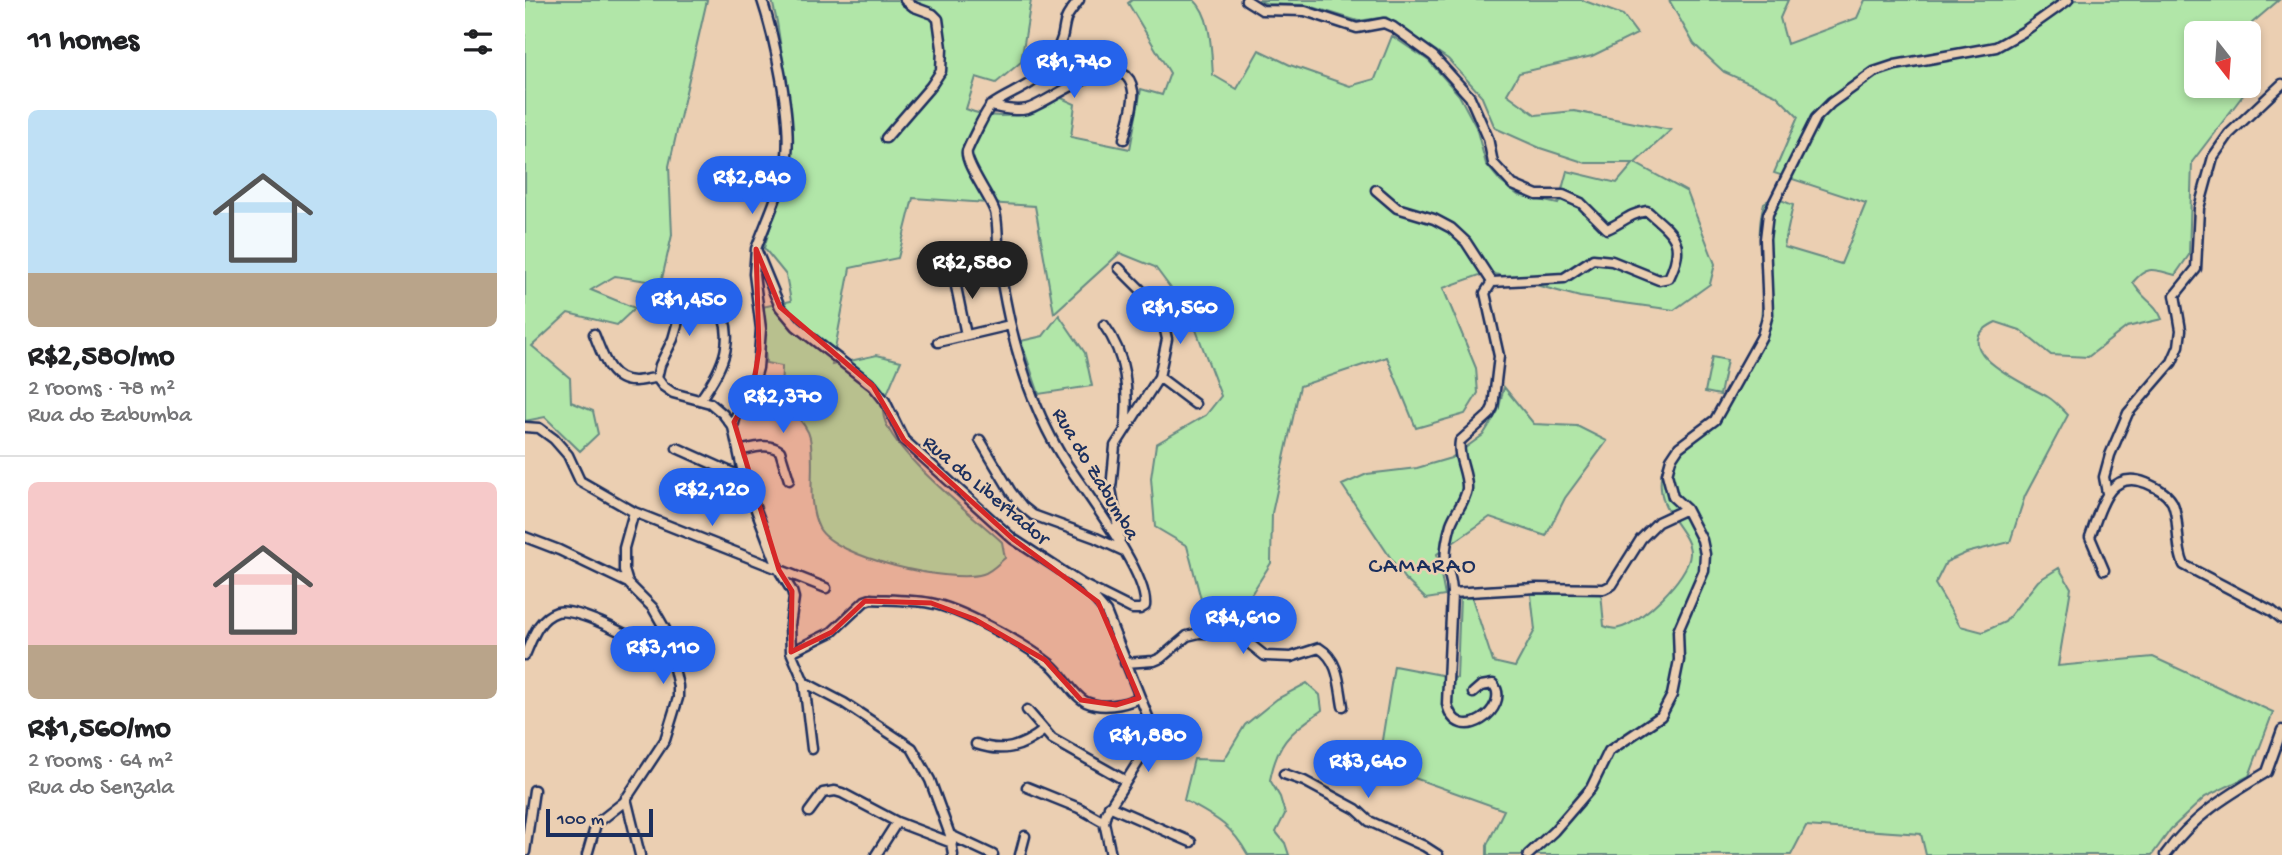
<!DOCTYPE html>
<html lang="en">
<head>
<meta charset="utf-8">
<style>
	:root { --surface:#fff; --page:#f2f2f2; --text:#202124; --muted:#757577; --line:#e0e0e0; --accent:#2563eb }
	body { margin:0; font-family:"Gochi Hand",sans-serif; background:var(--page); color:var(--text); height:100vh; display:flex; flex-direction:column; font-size:26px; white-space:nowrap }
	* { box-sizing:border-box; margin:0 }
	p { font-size:23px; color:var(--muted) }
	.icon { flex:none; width:38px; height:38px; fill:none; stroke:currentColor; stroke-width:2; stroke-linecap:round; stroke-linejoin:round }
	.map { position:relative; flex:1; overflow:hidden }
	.side { display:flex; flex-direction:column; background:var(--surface); width:525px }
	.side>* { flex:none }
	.needle { width:46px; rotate:163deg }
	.fabs { position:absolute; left:1659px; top:21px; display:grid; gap:14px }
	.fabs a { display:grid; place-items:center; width:77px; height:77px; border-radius:10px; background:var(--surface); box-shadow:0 4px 10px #0003; font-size:35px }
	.scale { position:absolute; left:21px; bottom:18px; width:107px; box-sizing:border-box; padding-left:7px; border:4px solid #1b2f5e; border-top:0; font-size:19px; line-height:24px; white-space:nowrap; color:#1b2f5e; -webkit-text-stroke:5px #ebcfb2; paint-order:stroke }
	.price { position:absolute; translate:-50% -60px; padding:0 16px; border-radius:24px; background:var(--accent); color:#fff; font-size:23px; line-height:46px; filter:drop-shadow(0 2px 4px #0008) }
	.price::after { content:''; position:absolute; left:50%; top:42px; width:21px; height:16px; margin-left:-10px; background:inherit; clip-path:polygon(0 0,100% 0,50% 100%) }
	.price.active { background:#222; color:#fff }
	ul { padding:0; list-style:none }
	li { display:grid; align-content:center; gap:14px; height:371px; padding:0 28px }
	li+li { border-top:2px solid var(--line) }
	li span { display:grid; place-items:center; height:217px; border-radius:10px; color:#555 }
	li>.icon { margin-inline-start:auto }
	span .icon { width:126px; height:126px; fill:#fffc; stroke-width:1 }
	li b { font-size:30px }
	h2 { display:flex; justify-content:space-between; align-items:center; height:84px; padding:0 28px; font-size:30px }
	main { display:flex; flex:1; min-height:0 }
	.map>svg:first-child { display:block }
	.green { fill:#b1e6a8; stroke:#668a83; stroke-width:2 }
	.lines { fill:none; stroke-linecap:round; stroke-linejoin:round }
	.minor-casing { stroke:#1b2f5e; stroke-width:13 }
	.minor { stroke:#ebcfb2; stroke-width:8 }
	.marked { fill:#d62828; fill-opacity:0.2; stroke:#d62828; stroke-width:5; stroke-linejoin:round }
	.labels { text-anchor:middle; stroke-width:5; stroke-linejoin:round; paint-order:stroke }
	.street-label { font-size:21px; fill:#1b2f5e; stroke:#ebcfb2 }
	.neighbourhood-label { font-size:23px; letter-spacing:2px; fill:#1b2f5e; stroke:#ebcfb2 }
</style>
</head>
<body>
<main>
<section class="side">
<h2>11 homes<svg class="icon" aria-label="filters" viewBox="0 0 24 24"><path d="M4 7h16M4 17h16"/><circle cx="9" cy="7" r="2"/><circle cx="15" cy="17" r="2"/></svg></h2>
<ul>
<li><span style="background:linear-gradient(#bfe0f5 75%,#b9a48a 0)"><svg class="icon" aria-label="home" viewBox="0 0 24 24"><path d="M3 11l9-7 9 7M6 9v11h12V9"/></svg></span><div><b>R$2,580/mo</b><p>2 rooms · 78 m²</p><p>Rua do Zabumba</p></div></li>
<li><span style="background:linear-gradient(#f6c9c9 75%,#b9a48a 0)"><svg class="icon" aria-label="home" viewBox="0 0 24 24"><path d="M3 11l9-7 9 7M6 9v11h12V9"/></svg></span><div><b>R$1,560/mo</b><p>2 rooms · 64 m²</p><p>Rua do Senzala</p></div></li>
</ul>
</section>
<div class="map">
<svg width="1757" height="855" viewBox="0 0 1757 855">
	<rect width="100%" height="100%" fill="#ebcfb2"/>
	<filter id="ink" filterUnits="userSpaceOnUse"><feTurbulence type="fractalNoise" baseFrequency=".0143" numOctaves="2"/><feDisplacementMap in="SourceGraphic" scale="14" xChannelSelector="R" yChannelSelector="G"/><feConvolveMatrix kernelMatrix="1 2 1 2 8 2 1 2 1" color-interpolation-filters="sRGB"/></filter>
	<g filter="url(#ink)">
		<path class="green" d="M0,0H182L144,166L147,235L136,283L90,276L66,290L110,308L92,325L43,313L7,346L45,378L46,402L68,411L73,434L55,451L20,417L0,421Z
			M247,0H506L496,62L471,83L451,77L441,109C472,122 507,116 534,97L550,104L546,137L605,149L616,89L637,95L645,73L603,3L607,0H669C687,16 686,52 688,75L712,89L734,50L765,65L825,86L850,79L867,36L904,61L934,95L951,127L961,164L976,182L993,195L1033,204L1042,171L1092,183L1109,163H1061L1015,148L970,128L956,95L923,59L861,17L833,21L781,5L742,4L733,0H1057L1098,15L1112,34L1067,56L994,73L982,94L1011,115L1049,111L1146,130L1110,163L1162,192L1190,264L1185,284L1149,310L1055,297L963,272L918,288L951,368L953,393L940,414L891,428L862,357L775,386L747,513L746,563L720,604L726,620L682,622L662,546L630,527L626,478L631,444L681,415L696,396L665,314L630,267L595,253L529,313L510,206L388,198L373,258L325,268L307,365L352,355L376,361C371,373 357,401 358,412C360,448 449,516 477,542L480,558C474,563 466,572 458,574C426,584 310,558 294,528C280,500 291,467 285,438C282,423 265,412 259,398C255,390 257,375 257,366L241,363L237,307L266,301L261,275L239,248L266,157L267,121L252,22Z
			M1144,0H1263L1255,18L1262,44L1332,18L1340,0H1754L1727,23L1724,44V33H1671V86H1724V59L1725,86L1667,162L1664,255L1650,275C1630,270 1623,264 1608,282C1617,300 1630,301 1637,319L1602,327L1563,357L1526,355L1495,330L1471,322C1415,348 1503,385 1523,397C1530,401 1537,409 1543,415L1500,496L1485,542L1441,553L1421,562L1410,584L1435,626L1458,632L1480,622L1513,581L1534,568L1546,588L1533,666L1628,657L1748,712L1724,776L1680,797L1646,829L1627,855H1401L1396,834L1281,826L1266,855H962V845L979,810L853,765L869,666L932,678L935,596L947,598L968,662L990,667L1010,630L1006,594L1076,592L1079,626C1084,628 1089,630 1094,628C1116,623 1164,577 1165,554C1166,529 1128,513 1137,471C1144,439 1173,432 1192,410C1202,399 1224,354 1230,340C1248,298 1226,247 1239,203L1249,197L1268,205L1259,247L1316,264L1341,203L1249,173L1273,117L1251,95L1199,72L1169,44Z
			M534,315L560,353L567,386L514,394L496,341L518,336Z
			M1187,357L1202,360L1195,395L1180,392Z
			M979,387L1009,424L1052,426L1082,441L1040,498L1021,536L965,517L912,554L920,596L901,599L879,578L817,485L842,474L892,468L926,458L958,435L973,411Z
			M782,683L795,695L797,710C766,733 753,740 745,780L755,797L760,814L751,832L760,843L764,855H723C705,823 689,817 659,800L669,759L699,760L720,725L752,699Z"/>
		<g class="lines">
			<g class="minor-casing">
				<path id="minor" d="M554,0C550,6 545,11 542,17C539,23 539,31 537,38C534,47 529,59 523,66C510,86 485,92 467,105C462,108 445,144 442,151C439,163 466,198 470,212C474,225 472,254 475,270C485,335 502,399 536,455C555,486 624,573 620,606L615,609H607L557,584L581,612L623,717V736L617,756L581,813L579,822L586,855
					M721,0L737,10L780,11L832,28L859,23L868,27L908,56L945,97L963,138L968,163L988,185L1012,195H1038L1056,203L1082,229C1099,222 1103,214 1122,211C1150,235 1161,242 1144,278L1134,280L1087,261L1068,259L1039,278L967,282L960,293L974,356L968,407L964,415L935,441C932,458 943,473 942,489C940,502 930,512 926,524C923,535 919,550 921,561C923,574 927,578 927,593L922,704C932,749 988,707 968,684L956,686L948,693
					M578,73L581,49
					M465,106C477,108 489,112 502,109C522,105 601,40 608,91C610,102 602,126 599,139
					M361,138L406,86L416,71L417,48L413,19L408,14L389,7L380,0
					M851,190L872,208L909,219L926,228L941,242L967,282
					M231,249L255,307L271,326L348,386L360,401L379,440L488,539L557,584
					M594,268L619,293L637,317L642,339L634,377L590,446L586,489L595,539
					M428,272L441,335
					M579,325C602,356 604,392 600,430
					M69,334C77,353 84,382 110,381C118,381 125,378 132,378L138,386L148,393L185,403L198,414L208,427L219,478L254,570L267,591L269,598L265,625L266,652L279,682L319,703L387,748L405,780L425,835L428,855
					M413,342L485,325
					M634,377L670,404
					M132,378L135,365L148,339L162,289
					M175,400C199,367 214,335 189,298
					M0,427L14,428L29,439L43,455L55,481L109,512L301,588
					M208,427L211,416L225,397L233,368L236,329L229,274L231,249C242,219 258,187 262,155C266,115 250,39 237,0
					M455,440L486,492L497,506L508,515L571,538L599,551
					M152,448L219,478
					M214,451C228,448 243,442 255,451L264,480
					M1582,493L1579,477L1585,455L1603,413L1647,362L1654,346L1656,330L1650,295L1671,269L1674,208L1688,157L1704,134L1757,84
					M0,537L34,550L103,583
					M1579,570L1565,537C1575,510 1583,468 1621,483C1632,488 1641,492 1647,502C1655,517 1650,546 1659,565L1747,611L1757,619
					M927,593L1011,588L1079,589L1087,585L1116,539L1133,522L1161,509
					M266,652L307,632L340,601L346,599C366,600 386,600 405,603C435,608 500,644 525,664C538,674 548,696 561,702C577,709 598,705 614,698
					M0,655C7,639 13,618 32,612C55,606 125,648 148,659
					M600,663L629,661L636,658L662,636L674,633H711L740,656L766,657L794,648C814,660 814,684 818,706
					M279,682L287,749
					M502,710L527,739L601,781
					M451,744C478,753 496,748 518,731
					M759,774L779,781L831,809L844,821L899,846L913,855
					M502,787L554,808L579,822
					M101,798L115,855
					M584,806L666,842
					M284,812L298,793L310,791L317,793L372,822L427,843
					M425,835L468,855
					M0,852L9,790
					M62,855L71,824L99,802L140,740L153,698V686L140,629L128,608L103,583L99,570V548L109,512
					M351,855L372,822
					M495,855L500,836
					M1003,855L1029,831L1066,788L1084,751L1136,716L1147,695L1154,660L1153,631L1179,571L1180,554L1177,540L1161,509L1148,497L1142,474L1146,459L1154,447L1190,420L1237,336L1243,314L1240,239L1243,214L1291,118L1306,103L1349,72L1370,65L1471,47L1498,32L1543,0
					M1640,855C1668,816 1702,796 1742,772L1757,730"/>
			</g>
			<use href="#minor" class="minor"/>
		</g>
	</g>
	<path class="marked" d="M231,249L255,307L348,386L379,440L488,539L573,602L614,698L591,705L556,700L520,660L449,619L406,603L340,601L307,632L266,652L267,591L254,570L209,422L228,388L234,350Z"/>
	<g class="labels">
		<g class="street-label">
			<text transform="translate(572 473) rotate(59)" y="7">Rua do Zabumba</text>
			<text transform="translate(462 489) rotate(40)" y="7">Rua do Libertador</text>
		</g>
		<g class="neighbourhood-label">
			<text x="898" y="572">CAMARAO</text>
		</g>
	</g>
</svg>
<div class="fabs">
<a><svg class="needle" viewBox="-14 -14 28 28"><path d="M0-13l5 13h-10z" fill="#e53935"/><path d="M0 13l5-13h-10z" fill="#757577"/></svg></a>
</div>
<div class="scale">100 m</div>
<b class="price" style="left:549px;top:100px">R$1,740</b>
<b class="price" style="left:227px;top:216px">R$2,840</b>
<b class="price active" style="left:447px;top:301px">R$2,580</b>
<b class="price" style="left:164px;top:338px">R$1,450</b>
<b class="price" style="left:655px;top:346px">R$1,560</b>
<b class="price" style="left:258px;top:435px">R$2,370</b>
<b class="price" style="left:187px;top:528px">R$2,120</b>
<b class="price" style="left:718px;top:656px">R$4,610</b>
<b class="price" style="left:138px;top:686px">R$3,110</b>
<b class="price" style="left:623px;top:774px">R$1,880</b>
<b class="price" style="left:843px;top:800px">R$3,640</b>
</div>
</main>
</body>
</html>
